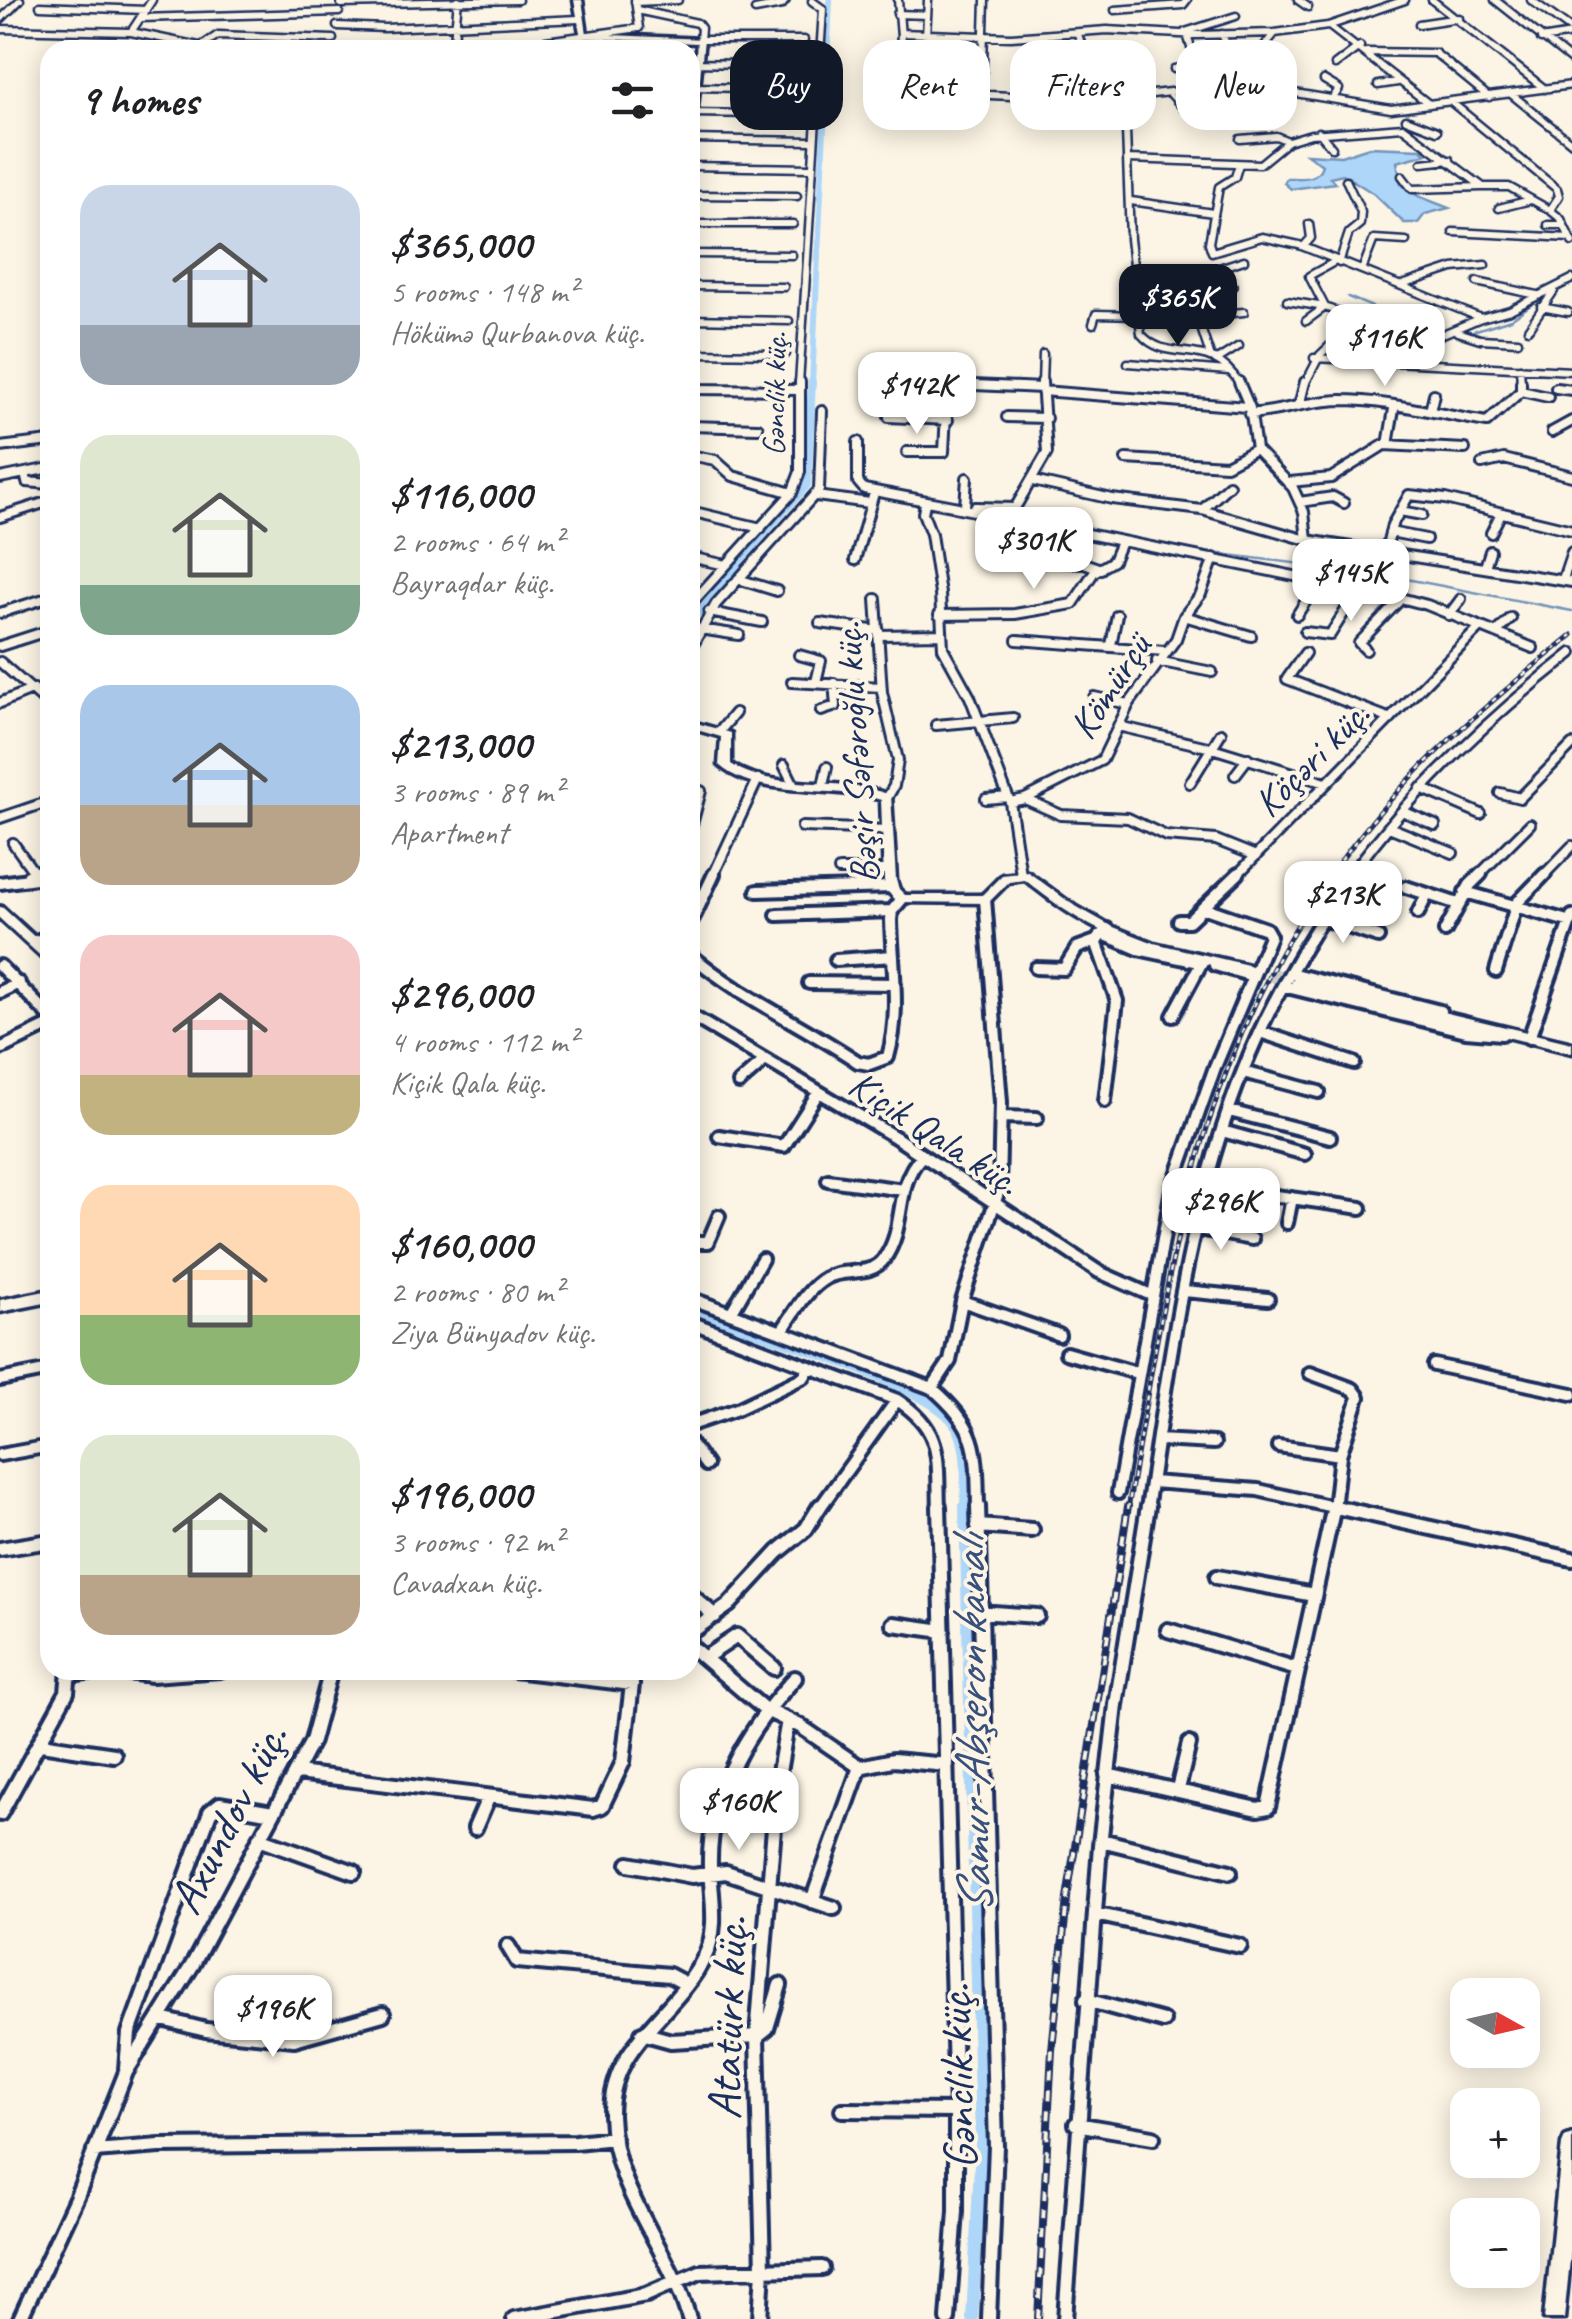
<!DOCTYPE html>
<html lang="en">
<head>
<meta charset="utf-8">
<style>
	:root { --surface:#fff; --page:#f6f6f6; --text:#202124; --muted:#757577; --accent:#111827 }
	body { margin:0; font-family:Caveat,sans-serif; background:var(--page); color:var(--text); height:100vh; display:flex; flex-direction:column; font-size:38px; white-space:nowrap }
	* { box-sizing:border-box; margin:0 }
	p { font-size:32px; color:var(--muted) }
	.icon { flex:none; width:55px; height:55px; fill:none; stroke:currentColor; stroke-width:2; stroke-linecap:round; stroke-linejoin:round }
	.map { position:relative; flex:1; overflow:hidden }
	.drawer { position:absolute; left:40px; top:40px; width:660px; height:1640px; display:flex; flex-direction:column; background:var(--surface); border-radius:30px; box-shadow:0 5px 25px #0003 }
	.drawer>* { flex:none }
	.hud { position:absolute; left:730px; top:40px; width:690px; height:90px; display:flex; gap:20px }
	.needle { width:65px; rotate:98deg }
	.buttons { position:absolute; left:1450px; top:1978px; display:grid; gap:20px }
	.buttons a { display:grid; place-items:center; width:90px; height:90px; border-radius:20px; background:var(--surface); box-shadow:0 5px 25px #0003; font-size:50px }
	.price { position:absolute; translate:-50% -85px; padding:0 22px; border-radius:20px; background:#fff; color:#222; font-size:32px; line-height:65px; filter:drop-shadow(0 2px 5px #0008) }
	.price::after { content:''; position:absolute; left:50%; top:60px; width:30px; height:22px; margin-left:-15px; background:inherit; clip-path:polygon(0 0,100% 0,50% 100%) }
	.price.active { background:var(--accent); color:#fff }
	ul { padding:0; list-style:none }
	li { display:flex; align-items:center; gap:30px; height:250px; padding:0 40px }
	li span { display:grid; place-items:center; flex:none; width:280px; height:200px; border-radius:30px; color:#555 }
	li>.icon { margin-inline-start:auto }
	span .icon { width:120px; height:120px; fill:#fffc; stroke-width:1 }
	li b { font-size:42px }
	h2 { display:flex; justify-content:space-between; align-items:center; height:120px; padding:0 40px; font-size:42px }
	.tag { padding:0 35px; border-radius:30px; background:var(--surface); box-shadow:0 5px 25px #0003; font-size:35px; line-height:90px }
	.tag.active { background:var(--accent); color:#fff }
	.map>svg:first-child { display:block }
	.water { fill:#aed6f8; stroke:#7393ba; stroke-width:2.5 }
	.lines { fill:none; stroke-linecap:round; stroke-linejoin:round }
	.stream { stroke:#7393ba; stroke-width:2.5 }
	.canal-far3 { stroke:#aed6f8; stroke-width:6 }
	.canal-far2 { stroke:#aed6f8; stroke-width:8 }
	.canal-far1 { stroke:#aed6f8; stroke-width:10 }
	.canal { stroke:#aed6f8; stroke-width:12 }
	.secondary-tunnel { stroke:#cfcdca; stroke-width:14; stroke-dasharray:14 8; stroke-linecap:butt }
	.street-far3-casing { stroke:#1b2f5e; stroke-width:11 }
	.street-far2-casing { stroke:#1b2f5e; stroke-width:14 }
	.street-far1-casing { stroke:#1b2f5e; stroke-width:18 }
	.street-casing { stroke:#1b2f5e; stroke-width:20 }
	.secondary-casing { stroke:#1b2f5e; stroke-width:7 }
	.street-far3 { stroke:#fcf5e5; stroke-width:6 }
	.street-far2 { stroke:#fcf5e5; stroke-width:8 }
	.street-far1 { stroke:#fcf5e5; stroke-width:10 }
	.street { stroke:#fcf5e5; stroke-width:12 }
	.secondary { fill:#fcf5e5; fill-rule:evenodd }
	.rail-far1-casing { stroke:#1b2f5e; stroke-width:5 }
	.rail-casing { stroke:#1b2f5e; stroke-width:8 }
	.rail-far1 { stroke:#fcf5e5; stroke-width:2.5; stroke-dasharray:5; stroke-linecap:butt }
	.rail { stroke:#fcf5e5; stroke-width:4; stroke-dasharray:10; stroke-linecap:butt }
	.labels { text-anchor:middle; stroke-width:8; stroke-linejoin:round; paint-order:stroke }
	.far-street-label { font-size:32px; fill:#1b2f5e; stroke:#fcf5e5 }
	.street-label { font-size:40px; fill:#1b2f5e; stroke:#fcf5e5 }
	.near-street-label { font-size:48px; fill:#1b2f5e; stroke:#fcf5e5 }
	.near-water-label { font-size:50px; font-style:italic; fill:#38507d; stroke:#fcf5e5 }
</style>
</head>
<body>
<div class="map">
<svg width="1572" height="2319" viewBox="0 0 1572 2319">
	<rect width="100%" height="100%" fill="#fcf5e5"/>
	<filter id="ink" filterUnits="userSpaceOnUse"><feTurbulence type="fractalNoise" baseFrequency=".01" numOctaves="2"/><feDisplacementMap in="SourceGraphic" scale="20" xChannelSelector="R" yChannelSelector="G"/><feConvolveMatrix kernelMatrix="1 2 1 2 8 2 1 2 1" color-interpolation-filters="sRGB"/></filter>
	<g filter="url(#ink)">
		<path class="water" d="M1369,147L1421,149L1427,154L1397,162L1401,184L1418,196L1449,208L1425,214L1418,223H1404L1374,194L1343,174L1330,177L1335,183L1291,189L1284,183L1287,178C1301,178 1317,181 1322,165L1307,154L1341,156Z"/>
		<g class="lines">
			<path class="stream" d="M1348,297L1377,309L1355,326
				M1348,330L1358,337V359
				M1473,331L1511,319L1542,297
				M1180,549L1375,573L1572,611"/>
			<path class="canal-far3" d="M812,384L830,0"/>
			<path class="canal-far2" d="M690,624L714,590L807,485L812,382"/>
			<path class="canal-far1" d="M690,1309C746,1330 917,1380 951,1419C971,1441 965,1482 965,1509"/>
			<path class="canal" d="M965,1506L981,2145L972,2319"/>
			<path class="secondary-tunnel" d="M1248,969L1296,981"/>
			<g class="street-far3-casing">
				<path id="street-far3" d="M898,0L901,36L894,89L898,91L1099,100L1241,84L1391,109L1572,85
					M1298,0L1308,7
					M1432,0L1545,89
					M1495,0L1572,61
					M1531,0L1572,30
					M635,2L678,0
					M341,4L518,0
					M40,6L146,10
					M637,10L697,23L701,28L700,40H804
					M755,10L782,5L786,0
					M1115,10L1183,5L1187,0
					M897,14L927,15
					M141,18L339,12
					M0,20L20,0
					M1419,24L1459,18
					M337,26L385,28L579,19
					M1329,26L1429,104
					M0,29L131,32L218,50
					M131,32L152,0
					M1185,32L1236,16
					M901,33L1011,37L1107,30L1198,35L1275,33L1328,26L1405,0
					M1078,34L1083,50
					M1187,34L1198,72L1212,86
					M1222,34L1234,66
					M1044,37L1046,96
					M1541,39L1572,34
					M200,47L218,35L333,39
					M453,50L458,0
					M481,50L639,28L635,0
					M1366,52L1435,53L1489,97
					M1257,55L1275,33
					M690,63L808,65
					M1335,65L1360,46
					M1174,69L1196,66
					M1111,75L1110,84L1125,103L1130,239L1141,334C1170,367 1208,333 1240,384
					M1324,80L1339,89L1333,98
					M1229,84L1233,92L1230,111
					M1378,85L1398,82
					M690,87L805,89
					M1268,89L1284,75
					M923,91L928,0
					M1170,93L1184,109
					M1511,94L1572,143
					M982,95L985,0
					M1451,102L1557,189L1559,196L1550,210
					M1273,112L1287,92
					M690,113L815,115
					M1406,119L1437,131
					M1319,132L1332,148
					M690,139L812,141
					M1240,139L1276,136L1288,141
					M1129,159L1260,164L1288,141L1311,134L1403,127L1483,187H1509L1550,210L1561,219L1572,242
					M1422,163L1450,160
					M1239,164L1235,177L1219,187L1209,243L1212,252L1262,237L1299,245L1481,318L1510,310L1572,279
					M690,166L811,168
					M1402,176L1412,189L1482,187
					M690,195L797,196
					M1131,201L1213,213
					M1499,208L1531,200
					M690,224H793
					M1548,225H1564
					M1453,232L1570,238
					M1304,246L1311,238L1309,224
					M690,254L792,255
					M1339,263L1349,233L1360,224L1361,212L1346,180
					M1362,270L1374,239L1406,241
					M1135,273L1212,282L1220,278L1222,267L1244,260
					M1218,280L1233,286
					M1477,282L1537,295
					M1402,285L1453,268L1485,265
					M690,286L784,287
					M1287,301L1325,307
					M1541,307L1568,312
					M690,319L789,321
					M1306,321L1325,307L1309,276L1336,261
					M1093,324L1096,314L1140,315
					M1367,329L1438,336L1481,318
					M1528,329L1554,291
					M1458,332L1480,339L1518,341
					M690,353L786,354
					M1210,355L1197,316L1244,312
					M1314,358L1572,371
					M1217,360L1239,346
					M1128,363L1228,371
					M1520,368L1521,384
					M799,384L823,9L812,1
					M952,384H961
					M1042,384L1043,354
					M1305,384L1320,355L1357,320L1325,307"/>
			</g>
			<g class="street-far2-casing">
				<path id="street-far2" d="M1239,382L1250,408L1256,449L1293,488L1304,512L1307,540
					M1556,388L1572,390
					M690,389L799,390
					M1042,391L1247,407
					M1521,391L1548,397
					M1300,402L1305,382
					M1430,411L1434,394
					M1249,414C1281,412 1306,401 1341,400C1388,400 1440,415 1487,422L1521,391V382
					M889,417L948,420
					M1007,417L1046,418
					M690,426L758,428
					M1552,432L1572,421
					M858,442V482L864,489L958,507
					M1388,445L1394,409
					M0,447L50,441
					M907,452H944L947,393L952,384L1042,388
					M690,455L715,460L733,476L792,493
					M1126,459L1226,465L1256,449
					M1482,464L1504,459L1572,476
					M25,473L27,482L50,484
					M0,478L50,468
					M1033,481L1112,499L1202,510L1307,540L1572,582
					M1290,482L1331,478L1384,445L1465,449
					M816,496L870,503
					M1300,502L1333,497L1344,503
					M925,503L923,513L931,534L940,594L943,648L970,697L1010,802L1021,875
					M965,506L967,478
					M954,507L1393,596L1427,605L1533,648
					M975,507L1015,508L1047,453L1042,382
					M1202,510L1229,485
					M690,511L761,528
					M1400,511L1422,515
					M0,517L50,501
					M1390,532L1426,539
					M1491,533L1501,513
					M995,543L1004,538L1013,521
					M1385,553L1392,525L1409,495L1445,499L1572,530
					M690,557L726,565
					M855,560L874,493
					M1029,561L1084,563L1101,569
					M1485,567L1490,551
					M738,579L777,591
					M1563,579L1572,552
					M876,599L882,692L898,760L894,786L887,798
					M690,605L792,493L800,472V382
					M709,612L762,622
					M0,613L50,597
					M939,615L1015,614L1073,604L1094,572L1113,561L1121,542
					M1297,615L1320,579
					M1449,615L1461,599
					M1184,616L1251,636
					M820,623L879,631
					M700,629L739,635
					M1305,632L1330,635L1359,589
					M1496,633L1511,618
					M879,635L941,634
					M1017,640L1165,651
					M1111,645L1117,615
					M0,646L50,630
					M690,650L716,604L819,490L822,411
					M1366,650L1359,643L1401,599
					M1305,653L1287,679L1391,719
					M799,655L821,661L816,682
					M1157,661L1212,672
					M0,662L50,706
					M792,682L881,687
					M1094,697L1129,704
					M0,703L34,689
					M821,711L836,706L834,683
					M936,725L1013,718
					M1118,726L1212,748L1326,783
					M720,731L735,713
					M784,765L793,783
					M1235,775L1248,758
					M1190,783L1221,733
					M823,786L827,767
					M1421,788L1481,814
					M1500,793L1520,798L1572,745
					M986,799L1008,797
					M1025,799L1061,815L1128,818L1166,836L1216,840L1256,856
					M1010,802L1025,799L1102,760L1129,704L1176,639L1184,616L1201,594L1214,558
					M1402,811L1435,825
					M0,818L50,801
					M802,827L889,830
					M1389,827L1453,853
					M690,832L701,791
					M13,843L33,871
					M839,870H889
					M28,875L50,865
					M713,876L758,779
					M1236,876L1480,627
					M1350,876C1412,790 1489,718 1572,653
					M1478,876L1530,824
					M1543,876L1572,846"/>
			</g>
			<g class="street-far1-casing">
				<path id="street-far1" d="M0,883L50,876
					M1406,887L1458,904
					M757,891L891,887
					M1465,892L1571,922
					M0,912L50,958
					M1418,913L1427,895
					M777,915L892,911
					M1320,918L1378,937
					M1179,921H1189L1238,874
					M690,925L714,874
					M1445,931L1470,885L1481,874
					M1103,934L1138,949L1199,962
					M33,942L50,936
					M690,954C741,998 802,1024 858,1062L869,1064L888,1057C901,1012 892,966 891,920L892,911L902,899
					M836,960L893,956
					M1215,965L1253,976
					M0,966L50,1017
					M1036,968L1064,969L1077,948L1096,941
					M1496,971L1517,903L1545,874
					M1290,973L1440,1011
					M809,983L895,984
					M1283,986L1466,1031L1502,1034
					M0,992L19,983
					M690,1015L895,1137L1099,1272L1151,1295
					M1173,1016L1202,962
					M1260,1032L1354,1063
					M1529,1038L1572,916
					M0,1049L50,1025
					M1243,1072L1319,1092
					M739,1083L763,1062
					M1105,1101L1117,1001L1096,941L1107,929
					M1229,1111L1330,1137
					M1001,1117L1037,1118
					M1222,1131L1305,1154
					M719,1136L784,1146L818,1093
					M828,1180L904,1190
					M1206,1186L1361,1208
					M1287,1223L1292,1198
					M1198,1229L1252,1239
					M690,1242H708L719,1216
					M1184,1291L1268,1299
					M690,1298L932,1388C979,1428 977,1450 978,1509
					M962,1301L1059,1335
					M731,1313L762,1259
					M690,1322L897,1400C944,1430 937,1458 939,1509
					M781,1332C794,1314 806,1289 826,1278C844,1267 870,1278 884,1259C907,1228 894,1185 921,1157
					M1066,1353L1137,1373
					M1434,1365L1572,1394
					M1310,1373L1353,1389L1359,1397L1340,1455L1334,1509
					M0,1380L50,1370
					M932,1388L950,1361L962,1301L999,1190L1001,1102L985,899
					M690,1425L737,1409L804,1377L810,1367
					M1158,1440L1214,1443
					M690,1443L706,1465
					M1278,1446L1340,1455
					M0,1455L50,1446
					M1152,1482L1258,1490L1342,1509
					M1118,1493L1172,1189L1215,1067L1270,936L1266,929L1205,908
					M819,1509L897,1400
					M1147,1509C1172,1348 1191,1182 1259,1033C1285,977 1317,925 1352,874"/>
			</g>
			<g class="street-casing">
				<path id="street" d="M939,1506L956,2111V2211L948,2319
					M978,1506L996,2146L989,2319
					M1331,1506L1572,1559
					M978,1526L1032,1530
					M0,1549L50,1541
					M1217,1577L1314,1595
					M690,1594L715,1616
					M979,1612L1037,1616
					M893,1624L943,1631
					M1168,1630L1297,1669
					M690,1633L729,1605L778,1552L806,1529L820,1506
					M690,1646L764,1709L800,1726L860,1767L893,1760L947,1765
					M704,1658L737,1636L774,1668
					M110,1670L152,1675L220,1670
					M70,1674L103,1670
					M41,1744L114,1755
					M297,1773L593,1809L602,1806L623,1762L632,1684L514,1670
					M1107,1775L1258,1809L1268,1807L1334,1506
					M1178,1789L1189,1744
					M0,1814L67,1692L69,1670
					M475,1828L488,1798
					M259,1838L354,1872
					M1101,1840L1230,1872
					M629,1864L692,1876L726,1872L834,1908
					M812,1901L860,1767
					M1095,1914L1240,1946
					M508,1946L517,1961L669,1975L684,1983
					M1086,2000L1163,2021
					M162,2019L206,2030L294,2039L383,2014
					M642,2033L671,2041L757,2036L767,2028L780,1985
					M126,2069L129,2033L210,1812L220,1804L273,1813
					M842,2110L956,2111
					M1076,2124L1153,2137
					M94,2151L160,2146L575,2142L614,2138
					M20,2319L77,2196L126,2072L193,1964L312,1741L331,1670
					M514,2319L646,2295L700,2272L822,2268
					M689,2319C670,2247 613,2193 611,2115C610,2043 676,2015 705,1956C719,1929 711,1896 710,1867C708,1793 747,1730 795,1678
					M760,2319L763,2270L757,2036L778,1778L788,1720
					M1065,2319L1100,1845L1116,1705L1148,1506"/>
			</g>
			<g class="secondary-casing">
				<path id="secondary" d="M574,0H582L587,34L704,39L693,148H690V108L697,43L581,38Z
					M690,721L731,733V764C763,785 808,781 845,785C861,787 876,790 891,795L896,880L899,889L905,895H982L1002,875L1028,872L1072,904L1111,926L1154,943L1248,965L1254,969L1248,973C1200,962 1150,953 1104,932C1075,919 1050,900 1025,880L1009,882L989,902L985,903L898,902L887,891L884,880L881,800C833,785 756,799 719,765L721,737L690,728Z
					M1297,977L1572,1043V1053L1292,984L1291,981Z
					M50,1290V1302L0,1312V1300Z
					M1572,2134V2240L1564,2319H1544L1562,2144L1565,2137Z"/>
			</g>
			<use href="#street-far3" class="street-far3"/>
			<use href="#street-far2" class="street-far2"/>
			<use href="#street-far1" class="street-far1"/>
			<use href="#street" class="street"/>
			<use href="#secondary" class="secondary"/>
			<g class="rail-far1-casing">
				<path id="rail-far1" d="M1128,1509C1171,1258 1197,1037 1363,832C1423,757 1498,695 1572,635"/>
			</g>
			<g class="rail-casing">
				<path id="rail" d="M1038,2319L1052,2050L1067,1898L1128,1506"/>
			</g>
			<use href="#rail-far1" class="rail-far1"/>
			<use href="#rail" class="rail"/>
		</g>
	</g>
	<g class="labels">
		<g class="far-street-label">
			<text transform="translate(774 394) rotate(-89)" y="11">Gənclik küç.</text>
		</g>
		<g class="street-label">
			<text transform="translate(1109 686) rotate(-57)" y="14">Kömürçü</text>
			<text transform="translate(855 753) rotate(-94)" y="14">Bəşir Səfəroğlu küç.</text>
			<text transform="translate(1311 758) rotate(-45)" y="14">Köçəri küç.</text>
			<text transform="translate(935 1132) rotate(33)" y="14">Kiçik Qala küç.</text>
		</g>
		<g class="near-street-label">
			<text transform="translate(227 1818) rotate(-63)" y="17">Axundov küç.</text>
			<text transform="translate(726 2018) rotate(-88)" y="17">Atatürk küç.</text>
			<text transform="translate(956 2077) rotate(-92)" y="17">Gənclik küç.</text>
		</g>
		<g class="near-water-label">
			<text transform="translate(970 1725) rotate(-91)" y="18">Samur-Abşeron kanalı</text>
		</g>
	</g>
</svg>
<div class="buttons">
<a><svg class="needle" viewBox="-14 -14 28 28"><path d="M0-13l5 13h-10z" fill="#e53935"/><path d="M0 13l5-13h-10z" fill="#757577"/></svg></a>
<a>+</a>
<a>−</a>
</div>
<b class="price active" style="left:1178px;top:349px">$365K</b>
<b class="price" style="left:1385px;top:389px">$116K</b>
<b class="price" style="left:917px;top:437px">$142K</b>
<b class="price" style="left:1034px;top:592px">$301K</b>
<b class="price" style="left:1351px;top:624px">$145K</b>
<b class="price" style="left:1343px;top:946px">$213K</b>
<b class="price" style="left:1221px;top:1253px">$296K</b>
<b class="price" style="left:739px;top:1853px">$160K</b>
<b class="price" style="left:273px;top:2060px">$196K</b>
<div class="hud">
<a class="tag active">Buy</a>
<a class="tag">Rent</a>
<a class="tag">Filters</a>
<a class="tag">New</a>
</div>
<section class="drawer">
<h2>9 homes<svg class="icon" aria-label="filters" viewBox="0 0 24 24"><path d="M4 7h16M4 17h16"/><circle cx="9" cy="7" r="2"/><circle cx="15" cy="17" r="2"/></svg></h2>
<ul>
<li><span style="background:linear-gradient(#c9d6e8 70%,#9aa5b1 0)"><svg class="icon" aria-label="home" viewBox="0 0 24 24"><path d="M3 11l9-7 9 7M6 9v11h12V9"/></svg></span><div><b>$365,000</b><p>5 rooms · 148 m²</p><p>Hökümə Qurbanova küç.</p></div></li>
<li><span style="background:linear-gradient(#dfe7d0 75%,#7fa58c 0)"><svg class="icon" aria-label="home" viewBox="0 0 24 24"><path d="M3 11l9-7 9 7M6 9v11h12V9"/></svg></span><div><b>$116,000</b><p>2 rooms · 64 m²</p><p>Bayraqdar küç.</p></div></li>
<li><span style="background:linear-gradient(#a9c7e8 60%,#b9a48a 0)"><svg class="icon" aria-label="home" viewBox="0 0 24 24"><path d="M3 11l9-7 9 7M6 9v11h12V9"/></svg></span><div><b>$213,000</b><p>3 rooms · 89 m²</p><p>Apartment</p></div></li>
<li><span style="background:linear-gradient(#f6c9c9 70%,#c2b280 0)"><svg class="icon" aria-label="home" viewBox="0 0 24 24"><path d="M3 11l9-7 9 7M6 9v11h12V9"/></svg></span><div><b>$296,000</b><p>4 rooms · 112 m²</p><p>Kiçik Qala küç.</p></div></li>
<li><span style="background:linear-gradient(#ffd9b3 65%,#8fb573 0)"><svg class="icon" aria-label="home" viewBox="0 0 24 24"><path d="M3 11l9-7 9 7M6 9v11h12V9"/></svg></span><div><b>$160,000</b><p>2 rooms · 80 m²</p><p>Ziya Bünyadov küç.</p></div></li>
<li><span style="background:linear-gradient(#dfe7d0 70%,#b9a48a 0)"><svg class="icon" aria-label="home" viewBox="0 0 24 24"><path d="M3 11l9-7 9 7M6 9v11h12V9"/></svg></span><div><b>$196,000</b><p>3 rooms · 92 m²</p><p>Cavadxan küç.</p></div></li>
</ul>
</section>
</div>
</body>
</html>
